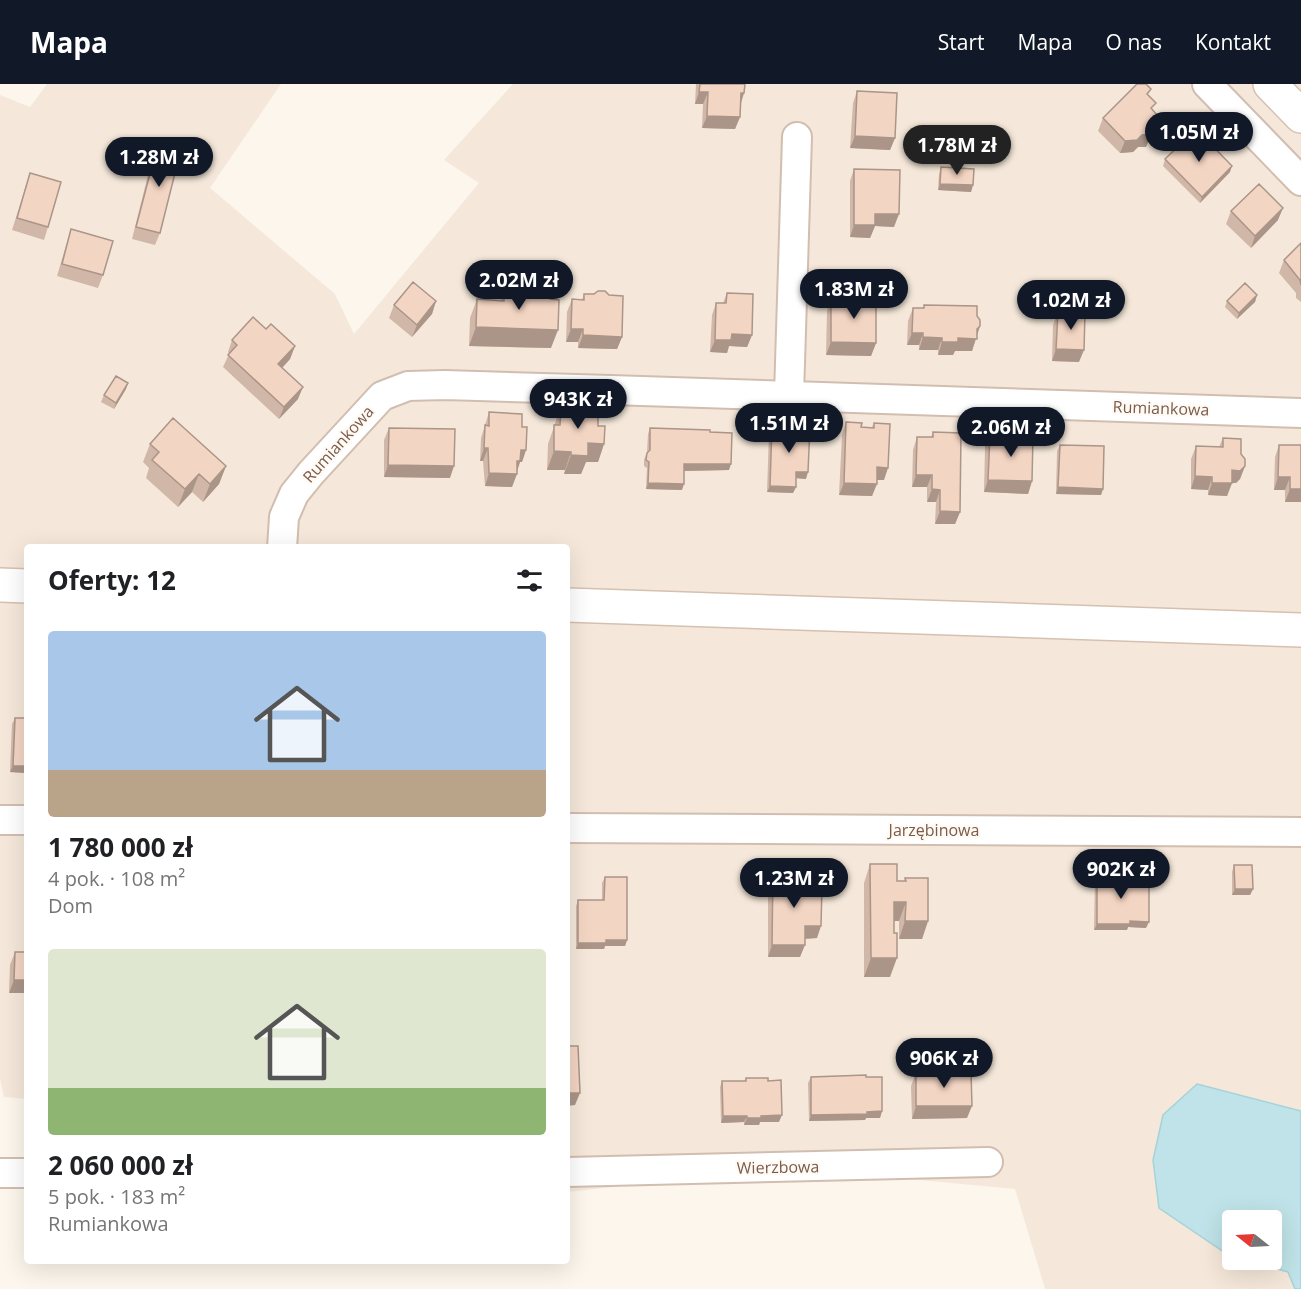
<!DOCTYPE html>
<html lang="pl">
<head>
<meta charset="utf-8">
<style>
	:root { --surface:#fff; --page:#f2f2f2; --text:#202124; --muted:#757577; --accent:#111827 }
	body { margin:0; font-family:"Open Sans",sans-serif; background:var(--page); color:var(--text); height:100vh; display:flex; flex-direction:column; font-size:22px; white-space:nowrap }
	* { box-sizing:border-box; margin:0 }
	p { font-size:20px; color:var(--muted) }
	.icon { flex:none; width:33px; height:33px; fill:none; stroke:currentColor; stroke-width:2; stroke-linecap:round; stroke-linejoin:round }
	.map { position:relative; flex:1; overflow:hidden }
	.details { position:absolute; left:24px; top:460px; width:546px; height:720px; display:flex; flex-direction:column; background:var(--surface); border-radius:6px; box-shadow:0 6px 24px #0002 }
	.details>* { flex:none }
	.needle { width:39px; rotate:288deg }
	.buttons { position:absolute; left:1222px; top:1126px; display:grid; gap:12px }
	.buttons a { display:grid; place-items:center; width:60px; height:60px; border-radius:6px; background:var(--surface); box-shadow:0 6px 24px #0002; font-size:30px }
	.price { position:absolute; translate:-50% -51px; padding:0 14px; border-radius:21px; background:var(--accent); color:#fff; font-size:20px; line-height:39px; filter:drop-shadow(0 2px 3px #0008) }
	.price::after { content:''; position:absolute; left:50%; top:36px; width:18px; height:14px; margin-left:-9px; background:inherit; clip-path:polygon(0 0,100% 0,50% 100%) }
	.price.selected { background:#222; color:#fff }
	ul { padding:0; list-style:none }
	li { display:grid; align-content:center; gap:12px; height:318px; padding:0 24px }
	li span { display:grid; place-items:center; height:186px; border-radius:6px; color:#555 }
	li>.icon { margin-inline-start:auto }
	span .icon { width:108px; height:108px; fill:#fffc; stroke-width:1 }
	li b { font-size:26px }
	h2 { display:flex; justify-content:space-between; align-items:center; height:72px; padding:0 24px; font-size:26px }
	header { display:flex; align-items:center; gap:36px; box-sizing:border-box; height:84px; padding:0 30px; background:var(--accent); color:#fff }
	header strong { font-size:28px }
	nav { display:flex; gap:33px; margin-inline-start:auto; font-size:21px }
	.map>svg:first-child { display:block }
	.residential { fill:#f5e8da; fill-rule:evenodd }
	.water { fill:#bfe3e8; stroke:#a5d3da; stroke-width:1.5 }
	.lines { fill:none; stroke-linecap:round; stroke-linejoin:round }
	.street-casing { stroke:#d1beb0; stroke-width:32 }
	.secondary-casing { stroke:#d6c0b0; stroke-width:36 }
	.street { stroke:#fff; stroke-width:28 }
	.secondary { stroke:#fff; stroke-width:33 }
	.wall { fill:#d1b7a8 }
	.shaded-wall { fill:#aa9588 }
	.building { fill:#f3d5c3; stroke:#aa9588; stroke-width:1.5 }
	.labels { text-anchor:middle; stroke-width:4.5; stroke-linejoin:round; paint-order:stroke }
	.street-label { font-size:16px; fill:#7a5c4d; stroke:#fffaf3 }
</style>
</head>
<body>
<header>
<strong>Mapa</strong>
<nav><a>Start</a><a>Mapa</a><a>O nas</a><a>Kontakt</a></nav>
</header>
<div class="map">
<svg width="1301" height="1205" viewBox="0 0 1301 1205">
	<rect width="100%" height="100%" fill="#fdf6ec"/>
	<path class="residential" d="M47,0H281L210,104L335,210L354,250L479,99L444,76L513,0H1301V1205H1045L1015,1105L791,1084L567,1108V464H27V1015L4,1013L0,995V11L30,23ZM1233,1137H1272V1176H1233Z"/>
	<path class="water" d="M1197,1000L1301,1027V1205H1295L1288,1188L1246,1176H1272V1137H1233V1172L1227,1170L1159,1124L1153,1076L1163,1031Z"/>
	<g class="lines">
		<g class="street-casing">
			<path id="street" d="M1207,0L1301,97
				M789,311L797,53
				M282,464L284,433L294,410L311,389L382,312L408,302L445,301L611,306L1301,329
				M0,736H27
				M567,744L1301,748
				M567,1088L988,1078
				M0,1089H27"/>
		</g>
		<g class="secondary-casing">
			<path id="secondary" d="M1270,0L1301,32
				M0,501L27,502
				M567,521L1301,546"/>
		</g>
		<use href="#street" class="street"/>
		<use href="#secondary" class="secondary"/>
	</g>
	<path class="wall" d="M696,0H745L744,9L740,20V33L735,45L702,44L703,20H695Z
		M857,7L895,54L890,66L850,64L853,19Z
		M1149,12L1153,27L1152,49L1146,63H1138L1133,68L1120,69L1098,47L1103,34Z
		M158,59L160,149L155,161L132,155L153,71Z
		M1165,75L1230,88L1200,119L1163,82Z
		M941,83L973,101L971,108L938,106L939,90Z
		M854,85L894,143L875,142L870,154L850,153V97Z
		M30,89L48,143L44,156L12,146Z
		M1231,127L1278,136L1251,164L1226,140Z
		M71,145L103,191L98,204L57,192L67,158Z
		M1301,159V218L1296,214V209L1279,189L1284,176Z
		M504,205L550,215L551,264L469,262L470,234L477,215L500,216Z
		M727,209L752,251L747,263L729,262L727,269L710,268L712,231L716,219H723Z
		M584,210L622,253L617,265L578,264V258H566L567,228L572,215L582,216Z
		M1257,211L1255,218L1237,235L1225,223L1227,217Z
		M831,214L876,259L871,272L826,271L827,227Z
		M436,217L432,230L412,253L389,234L394,221Z
		M924,221L977,232L980,242L972,267H955L953,271H938V266H919V261H907L908,237L913,224H923Z
		M1058,228L1079,278L1052,277L1053,241Z
		M266,245L295,262L290,275L282,284L298,315L279,335L223,283L229,270L228,268L232,256Z
		M126,305L114,325L101,318L104,311Z
		M561,322L604,360L598,378H586L581,390H564L565,386H547L548,360Z
		M489,328L522,343L526,366L522,378H520L512,403L485,402L483,377H480L481,354Z
		M846,338L861,343H872L874,339L884,396H877L872,412L839,411L842,351Z
		M772,341L806,395L796,394V403L793,409L767,408L769,347Z
		M389,344L450,394L384,393V356Z
		M650,344L710,348L729,386L684,387L682,406L646,405L647,384L644,382V376L647,368L648,350Z
		M933,348L960,428L955,440H935L936,418H927V403H912L913,366L917,353H931Z
		M990,351L1032,397L1028,410L984,408L985,363Z
		M1223,354L1241,370L1245,382L1240,395L1236,399H1232L1227,412L1208,411V406L1191,405V375L1196,362L1219,363Z
		M150,360L226,382L219,400L203,418L192,408L178,423L146,394L149,384L143,378Z
		M1060,361L1103,405L1101,411L1056,410L1057,367Z
		M1279,361H1301V418H1285V406H1274L1275,373Z
		M27,628V682L26,689L10,688L12,640L15,634H25Z
		M870,780L897,797H904L905,794L928,837L922,855H899V837H894L890,893H864V799Z
		M1234,781L1253,805L1250,811H1232V788Z
		M773,786L798,803L817,854L805,855L800,873H768V799Z
		M1097,786L1120,799L1146,844L1128,843L1127,846H1094L1095,792Z
		M605,793L627,856L625,862H605L604,865H576V822L578,816H602V799Z
		M15,868H27L9,909L10,881Z
		M916,989L967,1034L912,1035L911,1002Z
		M811,993H866L882,1027L880,1034H866L865,1036L809,1037L808,999Z
		M746,994L768,997L779,1038H760L759,1041H744V1038L721,1039L720,1003L722,997H744Z"/>
	<path class="shaded-wall" d="M699,8H708L703,20H695Z
		M741,9H744L740,22Z
		M707,32L740,33L735,45L702,44Z
		M1156,37L1146,63H1138L1133,68L1120,69L1125,57L1151,43Z
		M855,52L895,54L890,66L850,64Z
		M1232,82L1230,88L1200,119L1202,113Z
		M940,100L973,101L971,108L938,106Z
		M1283,124L1278,136L1251,164L1255,152Z
		M875,130H899L894,143L875,142L870,154L850,153L854,141Z
		M1257,211L1255,218L1237,235L1239,229Z
		M436,217L432,230L412,253L417,241Z
		M980,242L972,267H955L953,271H938L942,258L977,245Z
		M476,243L558,246L551,264L469,262Z
		M571,245H583L578,258H566Z
		M912,249H923L919,261H907Z
		M732,250L752,251L747,263L729,262L727,269L710,268L715,256Z
		M583,251L622,253L617,265L578,264Z
		M923,253L942,254L938,266H919Z
		M831,258L876,259L871,272L826,271Z
		M295,262L290,275L274,293L278,280Z
		M1056,265L1084,266L1079,278L1052,277Z
		M128,299L126,305L114,325L116,319Z
		M303,303L298,315L279,335L284,323Z
		M588,359L604,360L598,378H586L581,390H564L571,371Z
		M484,364H488L483,377H480Z
		M521,366H526L522,378H520L516,390H513Z
		M554,367L571,368L565,386H547Z
		M684,380H731L729,386L682,387Z
		M388,381L454,382L450,394L384,393Z
		M226,382L219,400L203,418L210,400Z
		M1245,382L1240,395L1236,399H1228L1232,386Z
		M877,383L888,384L884,396H873Z
		M796,388H808L806,395L794,394Z
		M489,389L517,390L512,403L485,402Z
		M199,390L192,408L178,423L185,405Z
		M916,391H932L927,403H912Z
		M1195,392L1212,393L1208,406L1191,405Z
		M1278,393H1290L1285,406H1274Z
		M988,396L1032,397L1028,410L984,408Z
		M648,399L684,400L682,406L646,405Z
		M844,399L877,400L872,412L839,411Z
		M1212,399H1232L1227,412L1208,411Z
		M770,402L796,403L793,409L767,408Z
		M1058,403L1103,405L1101,411L1056,410Z
		M932,405L940,406L936,418H927Z
		M1290,405H1301V418H1285Z
		M940,427L960,428L955,440H935Z
		M13,682H27L26,689L10,688Z
		M1235,805H1253L1250,811H1232Z
		M894,818H906L899,837H887Z
		M905,837H928L922,855H899Z
		M1130,837L1149,838L1146,844L1128,843L1127,846H1094L1097,840Z
		M805,842H821L817,854L801,855Z
		M606,856H627L625,862H605L604,865H576L578,859Z
		M772,861H805L800,873H768Z
		M871,874H897L890,893H864Z
		M14,896H27V909H9Z
		M567,1009H580L575,1021L567,1022Z
		M916,1022H972L967,1034L912,1035Z
		M882,1027L880,1034H866L865,1036L809,1037L811,1031Z
		M782,1031L779,1038H760L759,1041H744L747,1034L761,1032Z
		M723,1032H747L744,1038L721,1039Z"/>
	<path class="building" d="M700,0H745L744,9H741L740,33L707,32L708,8H699Z
		M1137,0H1146L1151,5L1147,10L1156,19L1151,24L1157,31L1156,37L1151,43V50L1142,51L1137,56L1125,57L1103,34Z
		M857,7L897,9L895,54L855,52Z
		M1196,45L1232,82L1202,113L1165,75Z
		M158,59L181,65L160,149L136,143Z
		M941,83L974,85L973,101L940,100Z
		M854,85L900,86L899,130H875V141H854Z
		M30,89L61,98L48,143L17,134Z
		M1259,100L1283,124L1255,152L1231,127Z
		M71,145L113,157L103,191L62,180Z
		M1301,159V201L1300,196L1284,176Z
		M413,198L436,217L417,241L394,221Z
		M1245,199L1257,211L1239,229L1227,217Z
		M504,205L550,208V215L559,216L558,246L476,243L477,215L504,217Z
		M598,207H605L609,211L623,212L622,253L583,251V245H571L572,215L584,216V210H594Z
		M727,209L753,210L752,251L732,250L731,256H715L716,219H726Z
		M831,214L876,215V259L831,258Z
		M924,221L977,222V232L980,236V242L977,245V255L958,254V258H942V254L923,253V249H912L913,224H924Z
		M1058,228L1085,229L1084,266L1056,265Z
		M253,233L266,245L271,240L295,262L278,280L303,303L284,323L228,271L237,261L232,256Z
		M116,292L128,299L116,319L104,311Z
		M561,322H598V342H605L604,360L588,359V372L571,371V368L554,367V341H560Z
		M489,328L522,330V343H527L526,366H521L520,377H517V390L489,389L488,364H484L485,341L489,342Z
		M173,334L226,382L210,400L199,390L185,405L152,376L159,368L150,360Z
		M846,338L862,339L861,343L874,344V339L890,340L888,384L877,383V400L844,399Z
		M772,341L810,342L808,388H796V403L770,402Z
		M389,344L455,345L454,382L388,381Z
		M650,344L710,346V348L732,349L731,380H684V400L648,399L649,378L646,376L647,369L650,366Z
		M933,348L961,349L960,428L940,427V406L932,405V391H916L917,353H933Z
		M990,351L1033,352L1032,397L988,396Z
		M1223,354L1241,355V370L1245,375V382L1240,387L1232,386V399H1212V393L1195,392L1196,362L1223,363Z
		M1060,361L1104,362L1103,405L1058,403Z
		M1279,361H1301V405H1290V393H1278Z
		M15,634H27V682H13Z
		M870,780H897V797H906L905,794H928V837H905L906,818H894V849H897V874H871Z
		M1234,781H1252L1253,805H1235Z
		M773,786H798V803H822L821,842H805V861H772Z
		M1097,786H1120V799L1149,800V838L1130,837V840H1097Z
		M605,793H627V856H606V859H578V816H604Z
		M15,868H27V896H14Z
		M567,962H578L580,1009H567Z
		M971,988L972,1022H916V989Z
		M866,991V993H882V1027L867,1028V1030L811,1031V993Z
		M746,994H768V997L781,996L782,1031L761,1032V1034H747V1032H723L722,997H746Z"/>
	<g class="labels">
		<g class="street-label">
			<text transform="translate(1161 324) rotate(2)" y="6">Rumiankowa</text>
			<text transform="translate(338 360) rotate(-48)" y="6">Rumiankowa</text>
			<text x="934" y="752">Jarzębinowa</text>
			<text transform="translate(778 1083) rotate(-1)" y="6">Wierzbowa</text>
		</g>
	</g>
</svg>
<div class="buttons">
<a><svg class="needle" viewBox="-14 -14 28 28"><path d="M0-13l5 13h-10z" fill="#e53935"/><path d="M0 13l5-13h-10z" fill="#757577"/></svg></a>
</div>
<b class="price" style="left:1199px;top:79px">1.05M zł</b>
<b class="price selected" style="left:957px;top:92px">1.78M zł</b>
<b class="price" style="left:159px;top:104px">1.28M zł</b>
<b class="price" style="left:519px;top:227px">2.02M zł</b>
<b class="price" style="left:854px;top:236px">1.83M zł</b>
<b class="price" style="left:1071px;top:247px">1.02M zł</b>
<b class="price" style="left:578px;top:346px">943K zł</b>
<b class="price" style="left:789px;top:370px">1.51M zł</b>
<b class="price" style="left:1011px;top:374px">2.06M zł</b>
<b class="price" style="left:1121px;top:816px">902K zł</b>
<b class="price" style="left:794px;top:825px">1.23M zł</b>
<b class="price" style="left:944px;top:1005px">906K zł</b>
<section class="details">
<h2>Oferty: 12<svg class="icon" aria-label="filters" viewBox="0 0 24 24"><path d="M4 7h16M4 17h16"/><circle cx="9" cy="7" r="2"/><circle cx="15" cy="17" r="2"/></svg></h2>
<ul>
<li><span style="background:linear-gradient(#a9c7e8 75%,#b9a48a 0)"><svg class="icon" aria-label="home" viewBox="0 0 24 24"><path d="M3 11l9-7 9 7M6 9v11h12V9"/></svg></span><div><b>1 780 000 zł</b><p>4 pok. · 108 m²</p><p>Dom</p></div></li>
<li><span style="background:linear-gradient(#dfe7d0 75%,#8fb573 0)"><svg class="icon" aria-label="home" viewBox="0 0 24 24"><path d="M3 11l9-7 9 7M6 9v11h12V9"/></svg></span><div><b>2 060 000 zł</b><p>5 pok. · 183 m²</p><p>Rumiankowa</p></div></li>
</ul>
</section>
</div>
</body>
</html>
